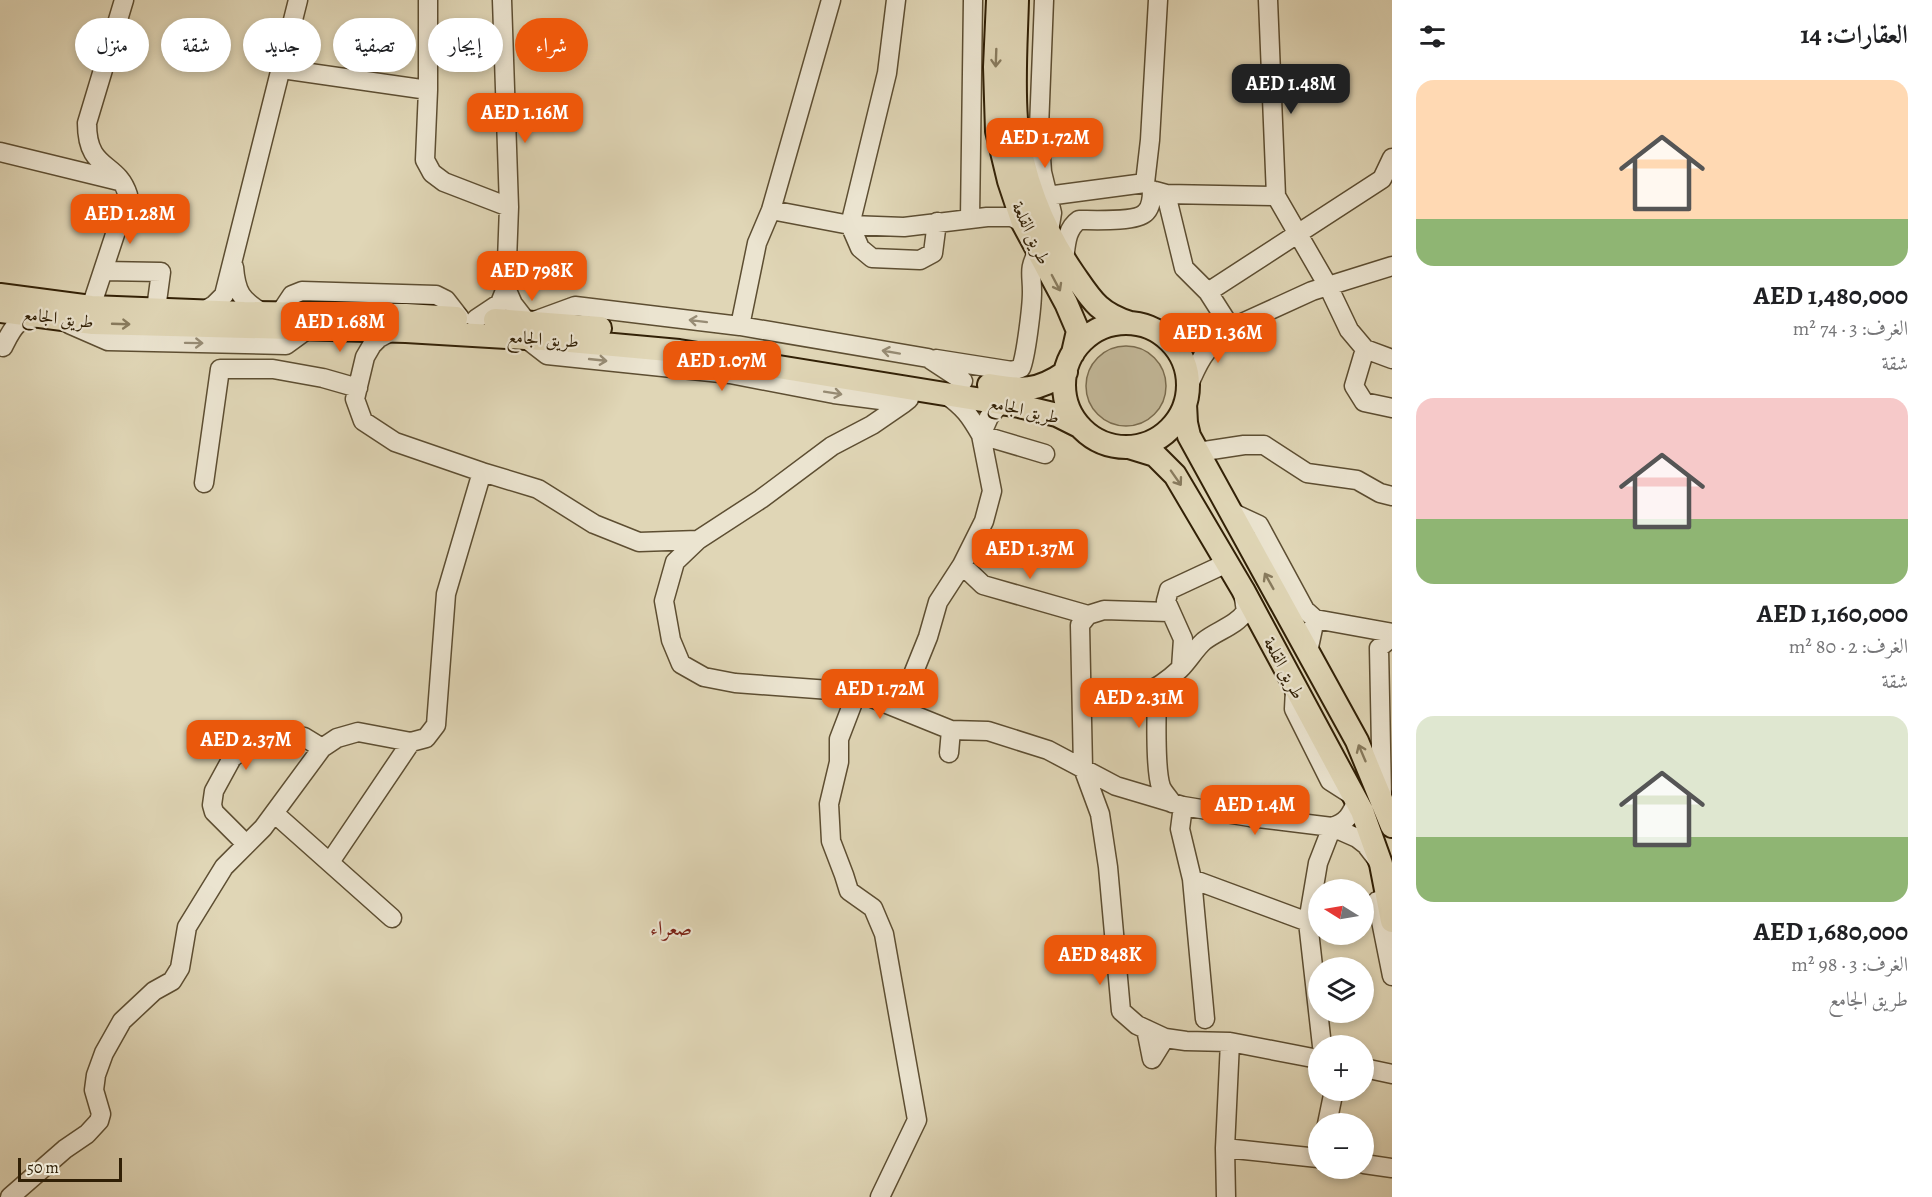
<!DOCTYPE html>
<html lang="ar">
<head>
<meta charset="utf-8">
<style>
	:root { --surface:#fff; --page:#f2f2f2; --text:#202124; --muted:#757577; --accent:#ea580c }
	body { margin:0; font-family:Alegreya,Amiri,serif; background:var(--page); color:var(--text); direction:rtl; height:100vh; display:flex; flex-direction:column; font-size:22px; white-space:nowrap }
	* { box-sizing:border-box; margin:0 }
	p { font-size:20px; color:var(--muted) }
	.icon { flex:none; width:33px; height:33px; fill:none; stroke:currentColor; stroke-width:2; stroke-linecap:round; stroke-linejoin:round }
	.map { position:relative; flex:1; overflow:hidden; direction:ltr }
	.sheet { display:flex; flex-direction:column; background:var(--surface); width:540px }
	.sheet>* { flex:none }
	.hud { position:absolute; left:18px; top:18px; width:570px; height:54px; direction:rtl; display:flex; gap:12px }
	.needle { width:39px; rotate:281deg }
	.tools { position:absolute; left:1308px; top:879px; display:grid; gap:12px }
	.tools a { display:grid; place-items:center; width:66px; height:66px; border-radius:50%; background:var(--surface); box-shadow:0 3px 9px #0003; font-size:30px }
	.scale { position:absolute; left:18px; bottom:15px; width:104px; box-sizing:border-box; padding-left:6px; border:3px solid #312006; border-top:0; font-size:16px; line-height:21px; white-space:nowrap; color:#312006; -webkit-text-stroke:4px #ebe4d0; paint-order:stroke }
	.price { position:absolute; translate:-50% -51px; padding:0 14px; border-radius:12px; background:var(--accent); color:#fff; font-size:20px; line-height:39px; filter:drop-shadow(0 2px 3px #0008) }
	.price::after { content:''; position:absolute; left:50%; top:36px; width:18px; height:14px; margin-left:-9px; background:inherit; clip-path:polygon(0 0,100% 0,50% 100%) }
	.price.active { background:#222; color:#fff }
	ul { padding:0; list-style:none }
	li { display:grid; align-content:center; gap:12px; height:318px; padding:0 24px }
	li span { display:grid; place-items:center; height:186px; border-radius:18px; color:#555 }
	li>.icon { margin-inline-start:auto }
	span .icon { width:108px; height:108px; fill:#fffc; stroke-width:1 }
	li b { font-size:26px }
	h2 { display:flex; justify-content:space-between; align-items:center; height:72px; padding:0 24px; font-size:26px }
	.chip { padding:0 21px; border-radius:27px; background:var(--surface); box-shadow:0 3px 9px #0003; font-size:21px; line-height:54px }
	.chip.active { background:var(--accent); color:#fff }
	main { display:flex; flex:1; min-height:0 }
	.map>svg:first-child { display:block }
	.green { fill:#c2b798; stroke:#7a6c4f; stroke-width:1.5 }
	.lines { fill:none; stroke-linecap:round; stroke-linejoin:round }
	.minor-casing { stroke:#5d4e32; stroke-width:21 }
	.major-casing { stroke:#312006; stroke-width:26 }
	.minor { stroke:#ebe4d0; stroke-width:18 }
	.major { stroke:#e0d6b6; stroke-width:22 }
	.oneway { stroke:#887b5e }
	.oneway2 { stroke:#978c75 }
	.labels { text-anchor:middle; stroke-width:4.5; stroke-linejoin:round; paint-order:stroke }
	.street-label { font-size:18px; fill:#312006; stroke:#ebe4d0 }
	.quarter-label { font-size:21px; fill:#7a1f14; stroke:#ebe4d0 }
</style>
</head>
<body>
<main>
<section class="sheet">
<h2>العقارات: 14<svg class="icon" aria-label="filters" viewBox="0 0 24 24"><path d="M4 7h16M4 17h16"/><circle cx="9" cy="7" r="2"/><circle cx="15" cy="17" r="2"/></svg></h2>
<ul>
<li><span style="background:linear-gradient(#ffd9b3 75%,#8fb573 0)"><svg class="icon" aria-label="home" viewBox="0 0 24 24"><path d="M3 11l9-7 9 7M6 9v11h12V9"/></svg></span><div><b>AED 1,480,000</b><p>الغرف: 3 · 74 m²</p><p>شقة</p></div></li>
<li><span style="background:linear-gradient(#f6c9c9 65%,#8fb573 0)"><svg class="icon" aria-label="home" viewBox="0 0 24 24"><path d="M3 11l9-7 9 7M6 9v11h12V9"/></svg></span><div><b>AED 1,160,000</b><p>الغرف: 2 · 80 m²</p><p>شقة</p></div></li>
<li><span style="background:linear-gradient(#dfe7d0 65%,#8fb573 0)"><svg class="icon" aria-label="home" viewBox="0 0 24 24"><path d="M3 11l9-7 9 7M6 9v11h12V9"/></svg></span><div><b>AED 1,680,000</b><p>الغرف: 3 · 98 m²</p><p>طريق الجامع</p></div></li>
</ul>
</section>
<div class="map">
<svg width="1392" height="1197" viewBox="0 0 1392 1197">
	<rect width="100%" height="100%" fill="#e0d6b6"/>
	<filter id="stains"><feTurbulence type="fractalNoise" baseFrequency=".00333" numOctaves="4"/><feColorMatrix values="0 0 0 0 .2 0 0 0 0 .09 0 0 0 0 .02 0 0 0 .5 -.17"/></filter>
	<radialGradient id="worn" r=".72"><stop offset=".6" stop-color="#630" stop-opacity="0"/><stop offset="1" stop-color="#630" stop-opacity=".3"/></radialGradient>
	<path class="green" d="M1086 386a40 40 0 1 1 80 0a40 40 0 1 1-80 0Z"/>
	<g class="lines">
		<g class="minor-casing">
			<path id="minor" d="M428,0V90L425,160L432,173L444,182L509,207
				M502,0L509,207L506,288
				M896,0L887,73L850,225L860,248L872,258L920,260L933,253L937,222
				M1044,0L1039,128L1042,172L1052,213L1049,231
				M1268,0L1276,196L1328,286L1349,330L1365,349L1392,359
				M282,69L428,90
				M0,152L119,181
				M1145,183L1150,140L1158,0
				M1155,191L1166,194L1276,196
				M1166,194L1184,268L1208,292L1231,328
				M1047,196L1145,183
				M771,210L850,225L904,227L987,217H1012L1023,223
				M970,218L973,0
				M1064,260C1066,245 1066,229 1079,220C1094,220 1136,222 1145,213C1151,208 1152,198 1152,190
				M234,267C236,292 241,300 263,313
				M103,271L161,272L156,309
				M1208,292L1382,179L1392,158
				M91,307L128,195C117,160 87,172 87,123L124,0
				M204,311L214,305L224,295L298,0
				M280,313L292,295L302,291L436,295L446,300L460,318
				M476,319L500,303L506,288L513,304L527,322
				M534,321L575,306L740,326L928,358L963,381
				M69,324L108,341L286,345L308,329
				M740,326L757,243L771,210L831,0
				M1159,332L1185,339L1202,338L1231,328L1312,291L1392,266
				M525,338L547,355L730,374L834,394L904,403L909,399
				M3,347C13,328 15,320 37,317
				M1365,349L1354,386L1364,402L1392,408
				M936,359L1012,371L1021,368C1026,356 1032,306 1032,292C1032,272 1028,270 1038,251
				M1188,387C1197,365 1205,348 1225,333
				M945,394C964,407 970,416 981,435
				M981,435L989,417L1001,403
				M1198,452L1244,445H1264L1307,473L1357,480L1380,493L1392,496
				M482,472L538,489L594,524L639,542L698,540L761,499L832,446L872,425L904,403
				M204,483L220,369H273L323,378L358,388
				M1231,512L1259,525L1305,610L1315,619L1308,652
				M698,540L675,562L664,601L671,640L681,664L704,677L735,683L857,692L951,730L988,731L1048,750L1116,786L1183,806L1250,817L1332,827L1357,838L1366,845L1376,858
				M962,565L983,585L1088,615
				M1169,612L1104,610L1088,615L1080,625L1083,768L1100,814L1108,867L1121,1011L1137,1025L1165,1038L1186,1041L1230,1042L1318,1059
				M1315,619L1392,633
				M1181,668L1183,639L1166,601L1169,590L1227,563
				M1158,689C1156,708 1155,770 1161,787C1163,792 1169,798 1172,803
				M1295,689L1294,709L1330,781L1355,797
				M857,692L839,739V762L829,804L831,841L844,875L849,891L873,908L884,934L917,1120L880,1197
				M890,705L907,689L928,637L938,602L962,565L984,521L992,491L981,435L1045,454
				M1082,707C1125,699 1146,701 1180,669C1189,660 1195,649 1204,641C1218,630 1236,626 1246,611L1243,592
				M949,753L951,730
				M1382,796L1379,648L1392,637
				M1183,806L1180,829L1192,879L1205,1019
				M274,813L392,918
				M246,844L214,812L212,805L214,791L232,758L245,748L264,739L287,735L304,737L322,748
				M330,862L411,742
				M1192,879L1308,922
				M1377,901L1392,976
				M1146,1029L1152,1059L1165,1038
				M1322,1046L1308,922L1318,863L1332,827C1347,822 1351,815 1357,800
				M1364,1068L1392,1074
				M1327,1124L1334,1090
				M1225,1148L1318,1158
				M1364,1164L1392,1168
				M10,1197L65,1149L87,1134L99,1121L101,1114L94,1090L96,1075L104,1053L122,1021L154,991L172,981L180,968L187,927L224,867L263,828L322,748L337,738L358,732L411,742L426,738L436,725L446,594L482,472L395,442L363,421L355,399L365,357L372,345L379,338L394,330
				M1226,1197L1225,1148L1230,1042"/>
		</g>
		<g class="major-casing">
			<path id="major" d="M998,0L995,67L997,131L1009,181L1023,223L1066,303L1078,331L1073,353
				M1017,0C1016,39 1013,80 1016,119C1021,174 1042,228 1073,273C1091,299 1098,313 1130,323
				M0,295L91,307L244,313L406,315L456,318
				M0,311L93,323L406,331L559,340L679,351L1019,406L1057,415L1079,426
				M495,320L600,328
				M1064 385a62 62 0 1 1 124 0a62 62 0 1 1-124 0Z
				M989,385C1022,391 1037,392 1066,372
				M1185,404L1186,423L1189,436L1357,741L1392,826
				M1129,447L1155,455L1175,475L1243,590L1362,811L1381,864L1392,921"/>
		</g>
		<use href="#minor" class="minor"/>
		<use href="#major" class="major"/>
	</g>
	<defs><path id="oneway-shaft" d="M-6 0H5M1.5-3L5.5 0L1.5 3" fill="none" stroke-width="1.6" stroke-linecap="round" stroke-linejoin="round" transform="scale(1.5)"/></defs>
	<g class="oneway">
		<use href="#oneway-shaft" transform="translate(996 58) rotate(92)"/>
		<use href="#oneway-shaft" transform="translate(1056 283) rotate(62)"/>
		<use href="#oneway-shaft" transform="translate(121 324) rotate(2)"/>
		<use href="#oneway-shaft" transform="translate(1176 478) rotate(55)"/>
		<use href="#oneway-shaft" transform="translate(1269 581) rotate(-119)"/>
		<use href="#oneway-shaft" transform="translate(1362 753) rotate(-113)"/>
	</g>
	<g class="oneway2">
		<use href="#oneway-shaft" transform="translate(698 321) rotate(-173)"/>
		<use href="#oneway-shaft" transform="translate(194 343) rotate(1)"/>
		<use href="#oneway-shaft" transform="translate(891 352) rotate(-170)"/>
		<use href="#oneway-shaft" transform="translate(598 360) rotate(6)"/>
		<use href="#oneway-shaft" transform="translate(833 393) rotate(9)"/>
	</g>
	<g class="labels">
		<g class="street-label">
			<text transform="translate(1031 233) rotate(65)" y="6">طريق القلعة</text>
			<text transform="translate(58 318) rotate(7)" y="6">طريق الجامع</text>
			<text transform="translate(543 339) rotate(4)" y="6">طريق الجامع</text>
			<text transform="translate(1024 410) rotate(13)" y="6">طريق الجامع</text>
			<text transform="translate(1284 668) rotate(62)" y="6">طريق القلعة</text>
		</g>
		<g class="quarter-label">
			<text x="671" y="935">صعراء</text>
		</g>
	</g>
	<rect width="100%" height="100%" filter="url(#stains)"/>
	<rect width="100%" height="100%" fill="url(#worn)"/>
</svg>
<div class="tools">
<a><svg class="needle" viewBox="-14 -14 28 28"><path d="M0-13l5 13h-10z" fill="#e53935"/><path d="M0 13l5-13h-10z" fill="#757577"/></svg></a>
<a><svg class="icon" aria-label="layers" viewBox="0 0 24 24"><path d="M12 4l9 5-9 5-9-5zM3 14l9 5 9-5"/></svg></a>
<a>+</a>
<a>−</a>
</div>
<div class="scale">50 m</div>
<b class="price active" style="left:1291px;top:115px">AED 1.48M</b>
<b class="price" style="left:525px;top:144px">AED 1.16M</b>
<b class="price" style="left:1045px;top:169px">AED 1.72M</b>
<b class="price" style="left:130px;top:245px">AED 1.28M</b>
<b class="price" style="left:532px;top:302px">AED 798K</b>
<b class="price" style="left:340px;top:353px">AED 1.68M</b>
<b class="price" style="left:1218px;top:364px">AED 1.36M</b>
<b class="price" style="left:722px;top:392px">AED 1.07M</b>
<b class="price" style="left:1030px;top:580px">AED 1.37M</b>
<b class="price" style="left:880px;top:720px">AED 1.72M</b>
<b class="price" style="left:1139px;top:729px">AED 2.31M</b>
<b class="price" style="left:246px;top:771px">AED 2.37M</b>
<b class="price" style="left:1255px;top:836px">AED 1.4M</b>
<b class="price" style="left:1100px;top:986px">AED 848K</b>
<div class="hud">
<a class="chip active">شراء</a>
<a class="chip">إيجار</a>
<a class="chip">تصفية</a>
<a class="chip">جديد</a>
<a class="chip">شقة</a>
<a class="chip">منزل</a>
</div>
</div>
</main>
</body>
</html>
